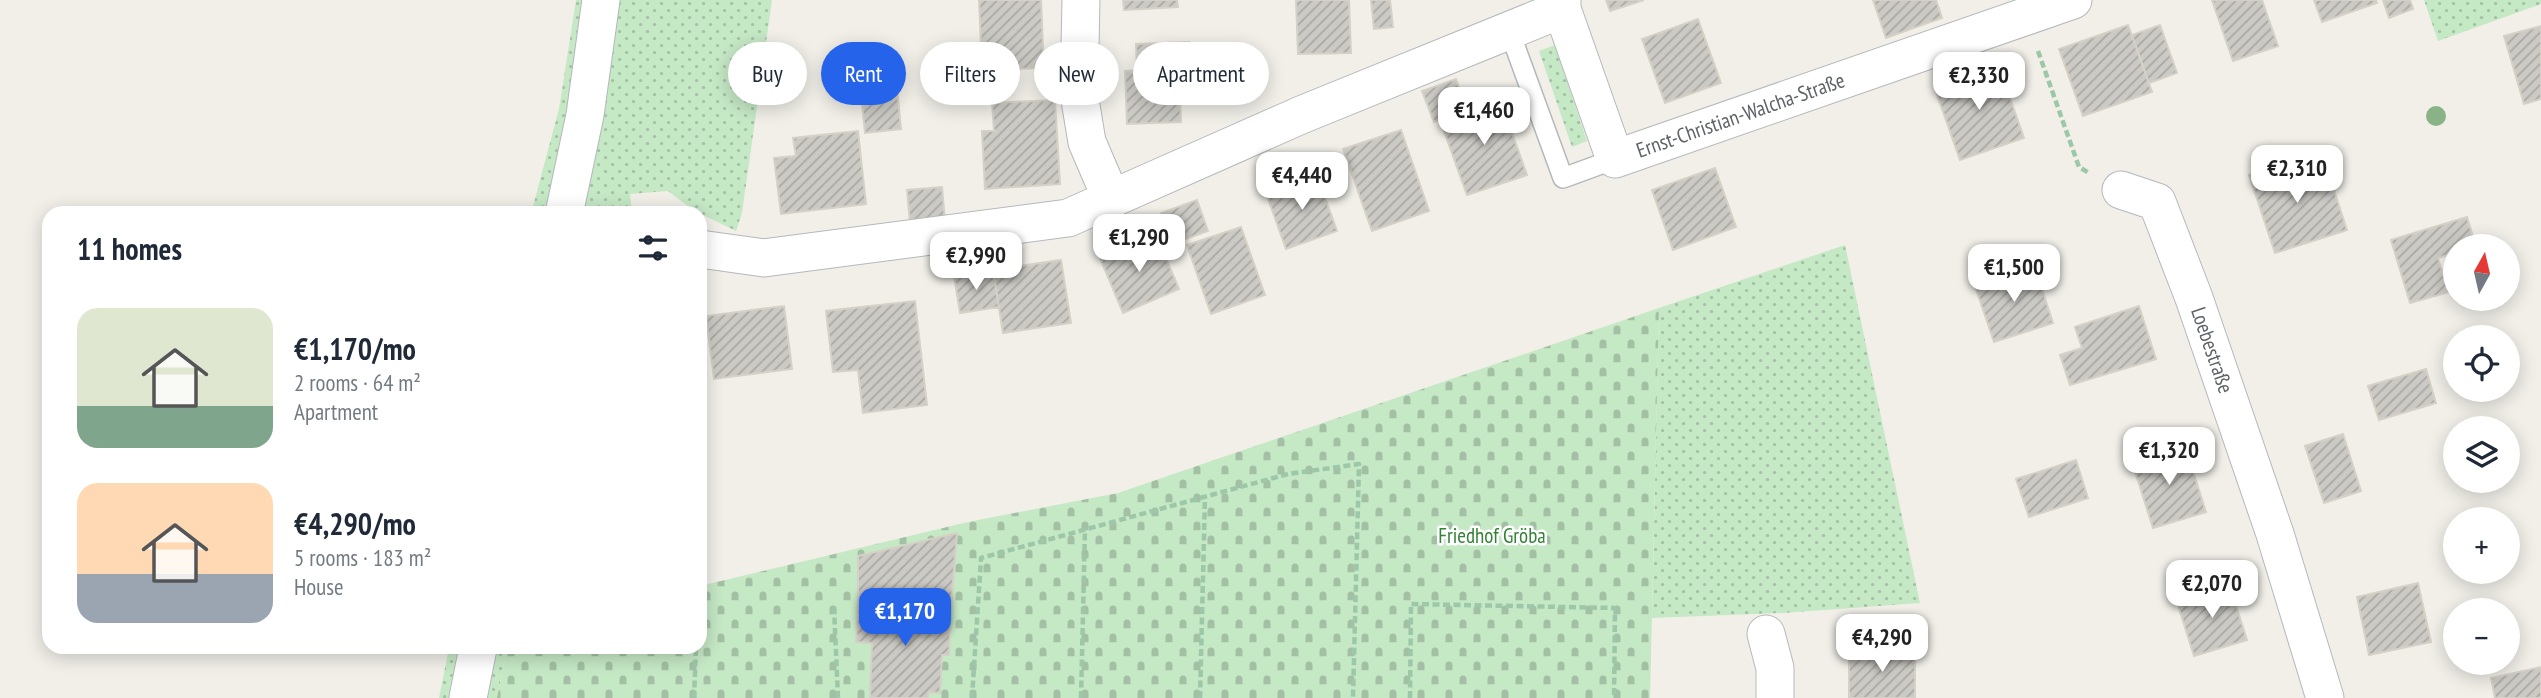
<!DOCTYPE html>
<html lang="en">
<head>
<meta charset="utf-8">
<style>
	:root { --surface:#fff; --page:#f2f2f3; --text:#1f2937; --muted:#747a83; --accent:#2563eb }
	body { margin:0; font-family:"PT Sans Narrow",sans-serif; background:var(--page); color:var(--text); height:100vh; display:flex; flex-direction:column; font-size:26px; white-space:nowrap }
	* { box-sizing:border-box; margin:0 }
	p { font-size:23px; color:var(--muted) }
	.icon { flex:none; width:38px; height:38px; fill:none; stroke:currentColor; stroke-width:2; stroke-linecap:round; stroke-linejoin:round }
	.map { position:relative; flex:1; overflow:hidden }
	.drawer { position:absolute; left:42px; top:206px; width:665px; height:448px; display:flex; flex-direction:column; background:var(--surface); border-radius:21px; box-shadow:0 4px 18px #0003 }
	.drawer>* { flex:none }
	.banner { position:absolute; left:728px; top:42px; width:665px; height:63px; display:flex; gap:14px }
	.needle { width:46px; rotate:8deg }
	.controls { position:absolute; left:2443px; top:234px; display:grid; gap:14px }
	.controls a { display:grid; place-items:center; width:77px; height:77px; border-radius:50%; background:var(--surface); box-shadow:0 4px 18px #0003; font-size:35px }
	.price { position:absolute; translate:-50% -60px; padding:0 16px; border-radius:14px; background:#fff; color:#222; font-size:23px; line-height:46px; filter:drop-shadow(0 2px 4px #0008) }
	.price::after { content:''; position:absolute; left:50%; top:42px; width:21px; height:16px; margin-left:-10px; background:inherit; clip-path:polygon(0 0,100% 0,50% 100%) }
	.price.selected { background:var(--accent); color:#fff }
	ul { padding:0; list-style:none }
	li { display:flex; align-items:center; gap:21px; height:175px; padding:0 35px }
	li span { display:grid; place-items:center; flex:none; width:196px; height:140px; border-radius:21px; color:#555 }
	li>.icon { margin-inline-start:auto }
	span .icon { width:84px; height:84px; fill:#fffc; stroke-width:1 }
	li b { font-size:30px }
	h2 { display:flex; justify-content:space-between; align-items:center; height:84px; padding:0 35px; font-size:30px }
	.tag { padding:0 24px; border-radius:32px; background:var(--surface); box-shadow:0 4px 18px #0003; font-size:24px; line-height:63px }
	.tag.selected { background:var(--accent); color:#fff }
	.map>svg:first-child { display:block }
	.grass { fill:url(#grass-dots) }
	.cemetery { fill:url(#cemetery-stones) }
	.building { fill:url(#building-hatch); stroke:#d6d1c6; stroke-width:2 }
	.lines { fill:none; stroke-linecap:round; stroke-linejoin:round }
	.lane-casing { stroke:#b5b8bc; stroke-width:22 }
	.street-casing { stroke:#b5b8bc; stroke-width:39 }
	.path { stroke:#9cc7a9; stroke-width:4.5; stroke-dasharray:7 3.5; stroke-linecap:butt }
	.lane { stroke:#fff; stroke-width:19 }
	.street { stroke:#fff; stroke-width:37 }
	.tree { fill:#89b387 }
	.labels { text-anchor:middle; stroke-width:5; stroke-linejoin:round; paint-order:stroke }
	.street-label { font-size:21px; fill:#5f6368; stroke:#fff }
	.park-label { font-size:21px; fill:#348238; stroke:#fff }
</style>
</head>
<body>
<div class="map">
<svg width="2541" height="698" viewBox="0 0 2541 698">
	<defs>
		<pattern id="grass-dots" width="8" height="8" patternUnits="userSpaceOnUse" patternTransform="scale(1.75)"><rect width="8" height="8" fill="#c5e8c5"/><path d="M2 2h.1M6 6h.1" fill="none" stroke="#a3c0a4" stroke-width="1.8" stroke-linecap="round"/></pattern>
		<pattern id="cemetery-stones" width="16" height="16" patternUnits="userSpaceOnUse" patternTransform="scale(1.75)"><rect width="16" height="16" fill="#c5e8c5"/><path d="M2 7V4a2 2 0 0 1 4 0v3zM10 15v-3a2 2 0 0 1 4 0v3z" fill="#a3c0a4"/></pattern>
		<pattern id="building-hatch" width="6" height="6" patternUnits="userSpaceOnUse" patternTransform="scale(1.75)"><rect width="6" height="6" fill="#cccac5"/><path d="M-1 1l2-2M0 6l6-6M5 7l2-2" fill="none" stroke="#a9a8a4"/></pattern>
	</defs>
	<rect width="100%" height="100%" fill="#f1efe8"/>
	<path class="grass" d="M576,0H588L549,213L531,214L559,109Z
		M618,0H772L742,213L736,231L693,210L668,191L630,194L632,213L580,214Z
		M2424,0H2541V4L2438,41Z
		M1555,45L1587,141L1572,147L1539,51Z
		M1845,245L1920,603L1783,613L1652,618L1659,308Z
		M449,648H462L453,698H439Z
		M495,648H507L497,698H485Z"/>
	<path class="cemetery" d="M1659,308L1650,698H497L507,648H700V586L968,522L1118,493Z"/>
	<path class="building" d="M979,0H1041L1044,68L982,70Z
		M1123,0H1177L1178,7L1124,10Z
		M1296,0H1349L1351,53L1298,54Z
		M1371,0H1390L1393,27L1374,29Z
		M1606,0H1644L1610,11Z
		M1873,0H1936L1942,18L1886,38Z
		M2212,0H2262L2278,46L2233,61Z
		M2314,0H2376L2377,3L2322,22Z
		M2383,0H2410L2413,9L2389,18Z
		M1698,19L1721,83L1665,103L1642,39Z
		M2128,25L2152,92L2083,116L2059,49Z
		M2160,25L2177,73L2149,83L2132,35Z
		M2541,26V99L2524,104L2504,36Z
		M1189,42L1190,68L1137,70L1136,44Z
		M1998,64L2024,138L1960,160L1934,86Z
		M1179,68L1181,122L1127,124L1125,71Z
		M896,77L901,129L865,133L860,82Z
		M1456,79L1467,111L1434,122L1422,91Z
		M1500,99L1527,175L1467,195L1440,120Z
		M1055,100L1060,184L985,189L982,131H994L992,103Z
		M1401,130L1429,211L1372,231L1343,149Z
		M858,131L866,204L781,214L774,158L796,156L793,138Z
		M2304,157L2312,181L2329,175L2347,230L2275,253L2249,175Z
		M1715,168L1736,227L1673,250L1652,190Z
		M1317,175L1337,231L1286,249L1266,193Z
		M942,187L945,221L910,224L907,190Z
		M1197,200L1208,231L1172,244L1161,213Z
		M2467,217L2476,246L2455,247V253L2438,258L2449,292L2410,303L2391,240Z
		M1241,227L1265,295L1211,314L1187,245Z
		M1156,234L1179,289L1123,313L1100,258Z
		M1061,260L1071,323L1003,333L993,270Z
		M2035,267L2053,323L1994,342L1975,286Z
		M993,270L999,307L960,313L954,276Z
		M915,301L927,405L863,413L858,370L833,372L826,311Z
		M784,306L792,369L714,379L706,316Z
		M2139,306L2156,359L2070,385L2060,355L2082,348L2075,327Z
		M2426,369L2436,403L2379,420L2368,386Z
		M2343,434L2361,491L2324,503L2305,446Z
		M2185,446L2206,512L2153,528L2132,462Z
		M2076,460L2088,498L2029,517L2016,479Z
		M957,533L951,607L858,603V556Z
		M2229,583L2247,640L2194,656L2176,599Z
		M2418,583L2431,642L2369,655L2357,597Z
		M858,603L951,607L949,655H942L940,693L929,692L928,698H870L872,643L856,642Z
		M1864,615H1903V650H1864Z
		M1849,650H1915V698H1849Z
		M2541,667V698H2495L2491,678Z"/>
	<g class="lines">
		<g class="lane-casing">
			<path id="lane" d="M1509,30L1563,178L1615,159"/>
		</g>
		<g class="street-casing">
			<g id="street">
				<path d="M1081,0L1079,94L1087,142L1111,198"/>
				<path id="s1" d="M1562,0V9L1615,159L2073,0"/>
				<path id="s2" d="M2121,190L2157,202L2194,298L2275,534L2325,698"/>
				<path d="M564,214L585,115L601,0"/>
				<path d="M700,249L764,258L1068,218L1301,115L1562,9"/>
				<path d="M1766,634L1775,668V698"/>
				<path d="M468,698L478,648"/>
			</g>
		</g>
		<path class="path" d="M2038,51L2079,167L2089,173
			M834,607L838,698
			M694,698L696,648
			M972,698L981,558L1288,474L1359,464L1353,698
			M1081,698L1085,529
			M1200,698L1205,497
			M1410,698L1411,604L1615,608L1614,698"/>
		<use href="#lane" class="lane"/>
		<use href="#street" class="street"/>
	</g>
	<circle class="tree" cx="2436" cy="116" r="10"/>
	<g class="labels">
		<g class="street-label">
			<text dy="7" stroke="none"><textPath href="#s1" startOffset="301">Ernst-Christian-Walcha-Straße</textPath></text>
			<text dy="7" stroke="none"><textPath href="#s2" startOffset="196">Loebestraße</textPath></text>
		</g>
		<g class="park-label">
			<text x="1492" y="543">Friedhof Gröba</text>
		</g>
	</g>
</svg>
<div class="controls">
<a><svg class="needle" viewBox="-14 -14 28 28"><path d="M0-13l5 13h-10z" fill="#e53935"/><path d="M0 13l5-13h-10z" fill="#747a83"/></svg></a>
<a><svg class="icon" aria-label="locate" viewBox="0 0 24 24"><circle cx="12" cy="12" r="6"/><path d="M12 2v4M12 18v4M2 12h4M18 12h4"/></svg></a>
<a><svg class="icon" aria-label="layers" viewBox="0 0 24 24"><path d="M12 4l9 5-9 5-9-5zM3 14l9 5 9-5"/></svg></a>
<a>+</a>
<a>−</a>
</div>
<b class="price" style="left:1979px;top:112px">€2,330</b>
<b class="price" style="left:1484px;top:147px">€1,460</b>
<b class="price" style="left:2297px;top:205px">€2,310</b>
<b class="price" style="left:1302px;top:212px">€4,440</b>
<b class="price" style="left:1139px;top:274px">€1,290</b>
<b class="price" style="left:976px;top:292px">€2,990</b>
<b class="price" style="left:2014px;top:304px">€1,500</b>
<b class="price" style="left:2169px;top:487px">€1,320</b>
<b class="price" style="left:2212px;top:620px">€2,070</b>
<b class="price selected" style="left:905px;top:648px">€1,170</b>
<b class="price" style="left:1882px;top:674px">€4,290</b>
<div class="banner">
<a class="tag">Buy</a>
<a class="tag selected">Rent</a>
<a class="tag">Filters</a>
<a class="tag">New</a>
<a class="tag">Apartment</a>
</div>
<section class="drawer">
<h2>11 homes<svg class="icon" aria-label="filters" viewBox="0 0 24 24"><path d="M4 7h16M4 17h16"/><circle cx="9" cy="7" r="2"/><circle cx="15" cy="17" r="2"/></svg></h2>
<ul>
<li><span style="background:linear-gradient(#dfe7d0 70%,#7fa58c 0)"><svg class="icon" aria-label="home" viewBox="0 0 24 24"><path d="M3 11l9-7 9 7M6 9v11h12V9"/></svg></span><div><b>€1,170/mo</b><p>2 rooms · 64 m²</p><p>Apartment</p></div></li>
<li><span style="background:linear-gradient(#ffd9b3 65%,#9aa5b1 0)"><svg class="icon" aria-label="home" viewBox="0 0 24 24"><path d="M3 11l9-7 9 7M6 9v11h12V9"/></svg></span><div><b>€4,290/mo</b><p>5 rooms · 183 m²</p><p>House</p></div></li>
</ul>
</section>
</div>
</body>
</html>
